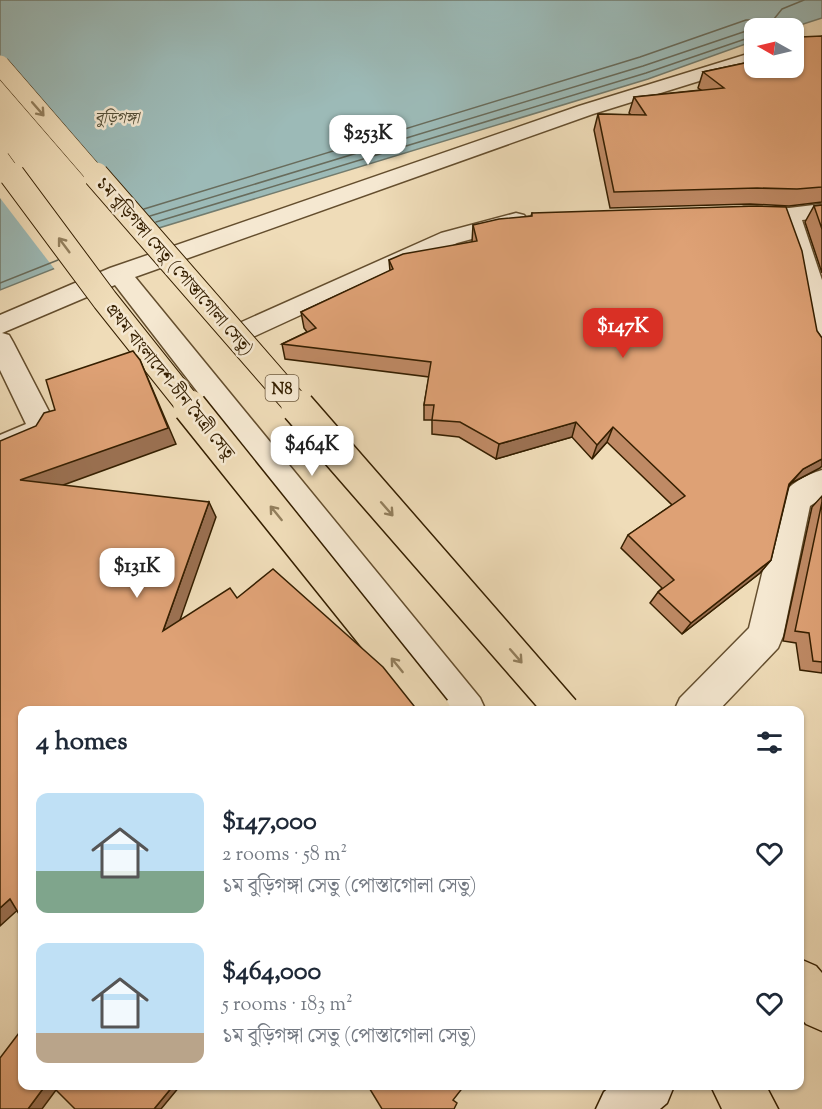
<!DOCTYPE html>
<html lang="en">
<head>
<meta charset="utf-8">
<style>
	:root { --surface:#fff; --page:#f6f6f7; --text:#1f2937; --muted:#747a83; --accent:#d93025 }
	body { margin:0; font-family:"Sorts Mill Goudy","Noto Serif Bengali",serif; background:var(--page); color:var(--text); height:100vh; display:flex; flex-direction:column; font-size:22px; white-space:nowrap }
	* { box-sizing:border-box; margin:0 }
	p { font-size:20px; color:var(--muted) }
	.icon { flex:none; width:33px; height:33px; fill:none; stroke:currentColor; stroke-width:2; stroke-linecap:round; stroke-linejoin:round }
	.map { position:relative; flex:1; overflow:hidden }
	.panel { position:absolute; left:18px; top:706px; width:786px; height:384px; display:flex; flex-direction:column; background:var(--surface); border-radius:12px; box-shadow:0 2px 4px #0004 }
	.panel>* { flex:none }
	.needle { width:39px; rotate:278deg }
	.tools { position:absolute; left:744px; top:18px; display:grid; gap:12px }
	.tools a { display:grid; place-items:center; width:60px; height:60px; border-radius:12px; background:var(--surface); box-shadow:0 2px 4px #0004; font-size:30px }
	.price { position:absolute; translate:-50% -51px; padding:0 14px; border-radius:12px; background:#fff; color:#222; font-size:20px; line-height:39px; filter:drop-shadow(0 2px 3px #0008) }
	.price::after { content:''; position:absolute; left:50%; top:36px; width:18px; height:14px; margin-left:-9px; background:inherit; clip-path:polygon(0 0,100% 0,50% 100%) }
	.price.selected { background:var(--accent); color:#fff }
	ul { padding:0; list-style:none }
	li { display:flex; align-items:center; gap:18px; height:150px; padding:0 18px }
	li span { display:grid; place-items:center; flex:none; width:168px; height:120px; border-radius:12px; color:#555 }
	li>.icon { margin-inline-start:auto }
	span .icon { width:72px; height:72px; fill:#fffc; stroke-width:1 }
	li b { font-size:26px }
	h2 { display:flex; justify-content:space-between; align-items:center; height:72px; padding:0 18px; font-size:26px }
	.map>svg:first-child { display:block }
	.water { fill:#9cbab7; stroke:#737c6e; stroke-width:1.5 }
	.pier { fill:#efdcb8 }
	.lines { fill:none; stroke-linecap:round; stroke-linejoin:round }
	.shore { stroke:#686c5c; stroke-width:1.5 }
	.street-casing { stroke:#644e2e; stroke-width:3 }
	.secondary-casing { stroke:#351f00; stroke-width:3 }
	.highway-casing { stroke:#351f00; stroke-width:3 }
	.street { fill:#f5e8d1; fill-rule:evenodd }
	.secondary { fill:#f5e8d1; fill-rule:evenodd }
	.highway { fill:#efdcb8; fill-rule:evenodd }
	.highway-bridge-far2-casing { stroke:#351f00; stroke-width:20; stroke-linecap:butt }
	.highway-bridge-far1-casing { stroke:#351f00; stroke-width:27; stroke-linecap:butt }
	.highway-bridge-casing { stroke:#351f00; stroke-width:36; stroke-linecap:butt }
	.highway-bridge-far2 { stroke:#efdcb8; stroke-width:19 }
	.highway-bridge-far1 { stroke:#efdcb8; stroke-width:25 }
	.highway-bridge { stroke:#efdcb8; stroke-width:33 }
	.wall { fill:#bf8a65; stroke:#351f00; stroke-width:1.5 }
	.shaded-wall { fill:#9b7152; stroke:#351f00; stroke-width:1.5 }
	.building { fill:#dea175; stroke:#351f00; stroke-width:1.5 }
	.oneway { stroke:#927e5c }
	.labels { text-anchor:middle; stroke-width:5; stroke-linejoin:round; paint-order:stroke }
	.far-water-label { font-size:16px; font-style:italic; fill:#544e37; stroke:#f5e8d1 }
	.shield { fill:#f5e8d1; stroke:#6f5b3f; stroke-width:1.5 }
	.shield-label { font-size:16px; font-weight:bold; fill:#351f00 }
	.street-label { font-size:18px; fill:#351f00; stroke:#f5e8d1 }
</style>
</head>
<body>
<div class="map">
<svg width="822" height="1109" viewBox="0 0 822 1109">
	<rect width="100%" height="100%" fill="#efdcb8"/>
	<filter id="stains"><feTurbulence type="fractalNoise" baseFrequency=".00333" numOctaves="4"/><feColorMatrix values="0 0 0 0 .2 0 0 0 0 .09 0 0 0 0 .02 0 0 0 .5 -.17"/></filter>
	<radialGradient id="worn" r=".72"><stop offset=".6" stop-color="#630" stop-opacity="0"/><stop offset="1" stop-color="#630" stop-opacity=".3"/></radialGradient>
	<path class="water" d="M0,0H822V18L791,28H754V41L648,79L149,231L0,290Z"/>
	<path class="pier" d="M0,74L137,239L56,271L0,198Z"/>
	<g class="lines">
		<path class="shore" d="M144,209L640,57L746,20H758L770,24L782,9L804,0
			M150,216L643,66L755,28
			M156,222L646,73L754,36
			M0,283L58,260"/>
		<g class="street-casing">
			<path id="street" d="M754,52V64L593,114L135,277L480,698L486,711H444L115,285L2,333L9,335L13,342L56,425L47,440L0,460V435L26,424L0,370V315L110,268L579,106Z
				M822,204V218L802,220L822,280V355L813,353L809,346L795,267L780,222L736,219L733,214L736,209L744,207L789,208Z
				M516,213L524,215L528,220L524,225L457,243L244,341L235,344L226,341L222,335L226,329L441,233Z
				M822,470V498L810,506L783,636L778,648L718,711H674L680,698L749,628L780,499C788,484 806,475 822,470Z"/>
		</g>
		<g class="secondary-casing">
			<path id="secondary" d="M611,1086H674L667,1103L660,1109H596L604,1092Z"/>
		</g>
		<g class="highway-casing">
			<path id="highway" d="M800,959L816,966L822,973V1031L806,1024L800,1017Z
				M711,1086H766L778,1109H722Z"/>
		</g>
		<use href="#street" class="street"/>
		<use href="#secondary" class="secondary"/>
		<use href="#highway" class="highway"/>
		<g class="highway-bridge-far2-casing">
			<path id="highway-bridge-far2" d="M0,65L97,177
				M0,159L13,177"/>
		</g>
		<g class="highway-bridge-far1-casing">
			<path id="highway-bridge-far1" d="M12,175L105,300L191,408
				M96,175L299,408"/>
		</g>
		<g class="highway-bridge-casing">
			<path id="highway-bridge" d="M190,407L434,711
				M298,407L563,711"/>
		</g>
		<use href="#highway-bridge-far2" class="highway-bridge-far2"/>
		<use href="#highway-bridge-far1" class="highway-bridge-far1"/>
		<use href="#highway-bridge" class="highway-bridge"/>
	</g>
	<path class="wall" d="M822,36V202L789,206L750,204L610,208L594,130L598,114L631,115L629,113L634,97L701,90L698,88L703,72L745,63L749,54L754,52V68Z
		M822,205V273L805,222L814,206Z
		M532,213L817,331L822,338V466L820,468L791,483L789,486L771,560L760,573L682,634L650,603L658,592L662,588L621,548L628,535L672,505L607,442L592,459L572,437L496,459L459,437L432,434V420H424V405L429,377L285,359L282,344L307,332L304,328L301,312L390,271L389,260L472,242L473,225L531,216Z
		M822,496V673L800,670L796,643L783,641L812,507Z"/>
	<path class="shaded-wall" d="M140,360L176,444L33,496L20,480Z
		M576,422L572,437L496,459L499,444Z
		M613,427L607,442L592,459L597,445Z
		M822,459V466L820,468L791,483L778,498L803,469Z
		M209,502L216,517L172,643L163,631Z
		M771,560L760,573L682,634L691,623Z
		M10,899L22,906L0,926V908Z
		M45,1086H59L42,1109H28Z
		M173,1086H180L161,1109H154Z"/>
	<path class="building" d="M822,36V187L797,189L757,188L614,192L598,114L646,115L634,97L724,88L703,72L754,61V68H794V39L800,37Z
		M754,52V58L749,54Z
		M822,205V229L814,206Z
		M757,206L786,207L802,251L817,331L822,338V459L803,469L789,484L771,560L691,623L658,592L674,580L628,535L685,496L613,427L597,445L576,422L499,444L460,422L432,420L434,405H424L431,362L282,344L316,328L301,312L393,269L389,260L403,254L477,241L473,225L499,219L532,216V213Z
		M133,351L140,360L168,428L20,480L209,502L163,631L230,588L237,598L273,569L383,667L418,711H22V919L10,899L0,908V441L36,426L44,413L55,410L46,380Z
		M822,502V662L813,661L809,633L795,631Z
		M22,1029V1086H45L28,1109H0V1058Z
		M52,1086H173L154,1109H75Z
		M368,1086H464L453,1100L457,1103L454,1109H382Z"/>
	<defs><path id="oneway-shaft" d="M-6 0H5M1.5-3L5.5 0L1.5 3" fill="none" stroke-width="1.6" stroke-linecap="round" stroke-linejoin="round" transform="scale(1.5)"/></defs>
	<g class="oneway">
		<use href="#oneway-shaft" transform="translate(38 109) rotate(49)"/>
		<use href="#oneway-shaft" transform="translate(64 245) rotate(-127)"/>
		<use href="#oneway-shaft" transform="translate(387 509) rotate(49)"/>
		<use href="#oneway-shaft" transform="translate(276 513) rotate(-129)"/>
		<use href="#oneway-shaft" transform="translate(516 656) rotate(49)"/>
		<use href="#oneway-shaft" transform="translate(397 665) rotate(-129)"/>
	</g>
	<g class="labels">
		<g class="far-water-label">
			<text x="117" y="123">বুড়িগঙ্গা</text>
		</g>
		<rect class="shield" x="265.5" y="375" width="33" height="26" rx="4.5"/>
		<g class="shield-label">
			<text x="282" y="394">N8</text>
		</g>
		<g class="street-label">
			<text transform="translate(175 266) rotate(49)" y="6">১ম বুড়িগঙ্গা সেতু (পোস্তাগোলা সেতু)</text>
			<text transform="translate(170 381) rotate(51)" y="6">প্রথম বাংলাদেশ-চীন মৈত্রী সেতু</text>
		</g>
	</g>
	<rect width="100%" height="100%" filter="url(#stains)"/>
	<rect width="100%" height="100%" fill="url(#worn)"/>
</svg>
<div class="tools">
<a><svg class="needle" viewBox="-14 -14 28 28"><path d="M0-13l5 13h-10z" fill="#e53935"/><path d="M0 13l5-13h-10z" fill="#747a83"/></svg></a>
</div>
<b class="price" style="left:368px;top:166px">$253K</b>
<b class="price selected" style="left:623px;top:359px">$147K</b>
<b class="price" style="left:312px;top:477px">$464K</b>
<b class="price" style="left:137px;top:599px">$131K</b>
<section class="panel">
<h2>4 homes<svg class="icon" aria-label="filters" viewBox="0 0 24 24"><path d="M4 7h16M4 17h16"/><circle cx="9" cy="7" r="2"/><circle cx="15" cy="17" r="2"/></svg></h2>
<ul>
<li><span style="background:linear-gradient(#bfe0f5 65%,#7fa58c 0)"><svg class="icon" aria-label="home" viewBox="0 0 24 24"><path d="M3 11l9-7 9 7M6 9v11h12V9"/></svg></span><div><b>$147,000</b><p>2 rooms · 58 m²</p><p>১ম বুড়িগঙ্গা সেতু (পোস্তাগোলা সেতু)</p></div><svg class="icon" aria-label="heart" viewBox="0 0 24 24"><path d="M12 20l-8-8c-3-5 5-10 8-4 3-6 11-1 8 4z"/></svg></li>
<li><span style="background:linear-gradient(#bfe0f5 75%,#b9a48a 0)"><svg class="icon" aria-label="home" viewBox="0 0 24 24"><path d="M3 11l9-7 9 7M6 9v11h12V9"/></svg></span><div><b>$464,000</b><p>5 rooms · 183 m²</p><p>১ম বুড়িগঙ্গা সেতু (পোস্তাগোলা সেতু)</p></div><svg class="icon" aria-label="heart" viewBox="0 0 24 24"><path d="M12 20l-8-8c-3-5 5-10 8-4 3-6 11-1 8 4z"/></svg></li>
</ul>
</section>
</div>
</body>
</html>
